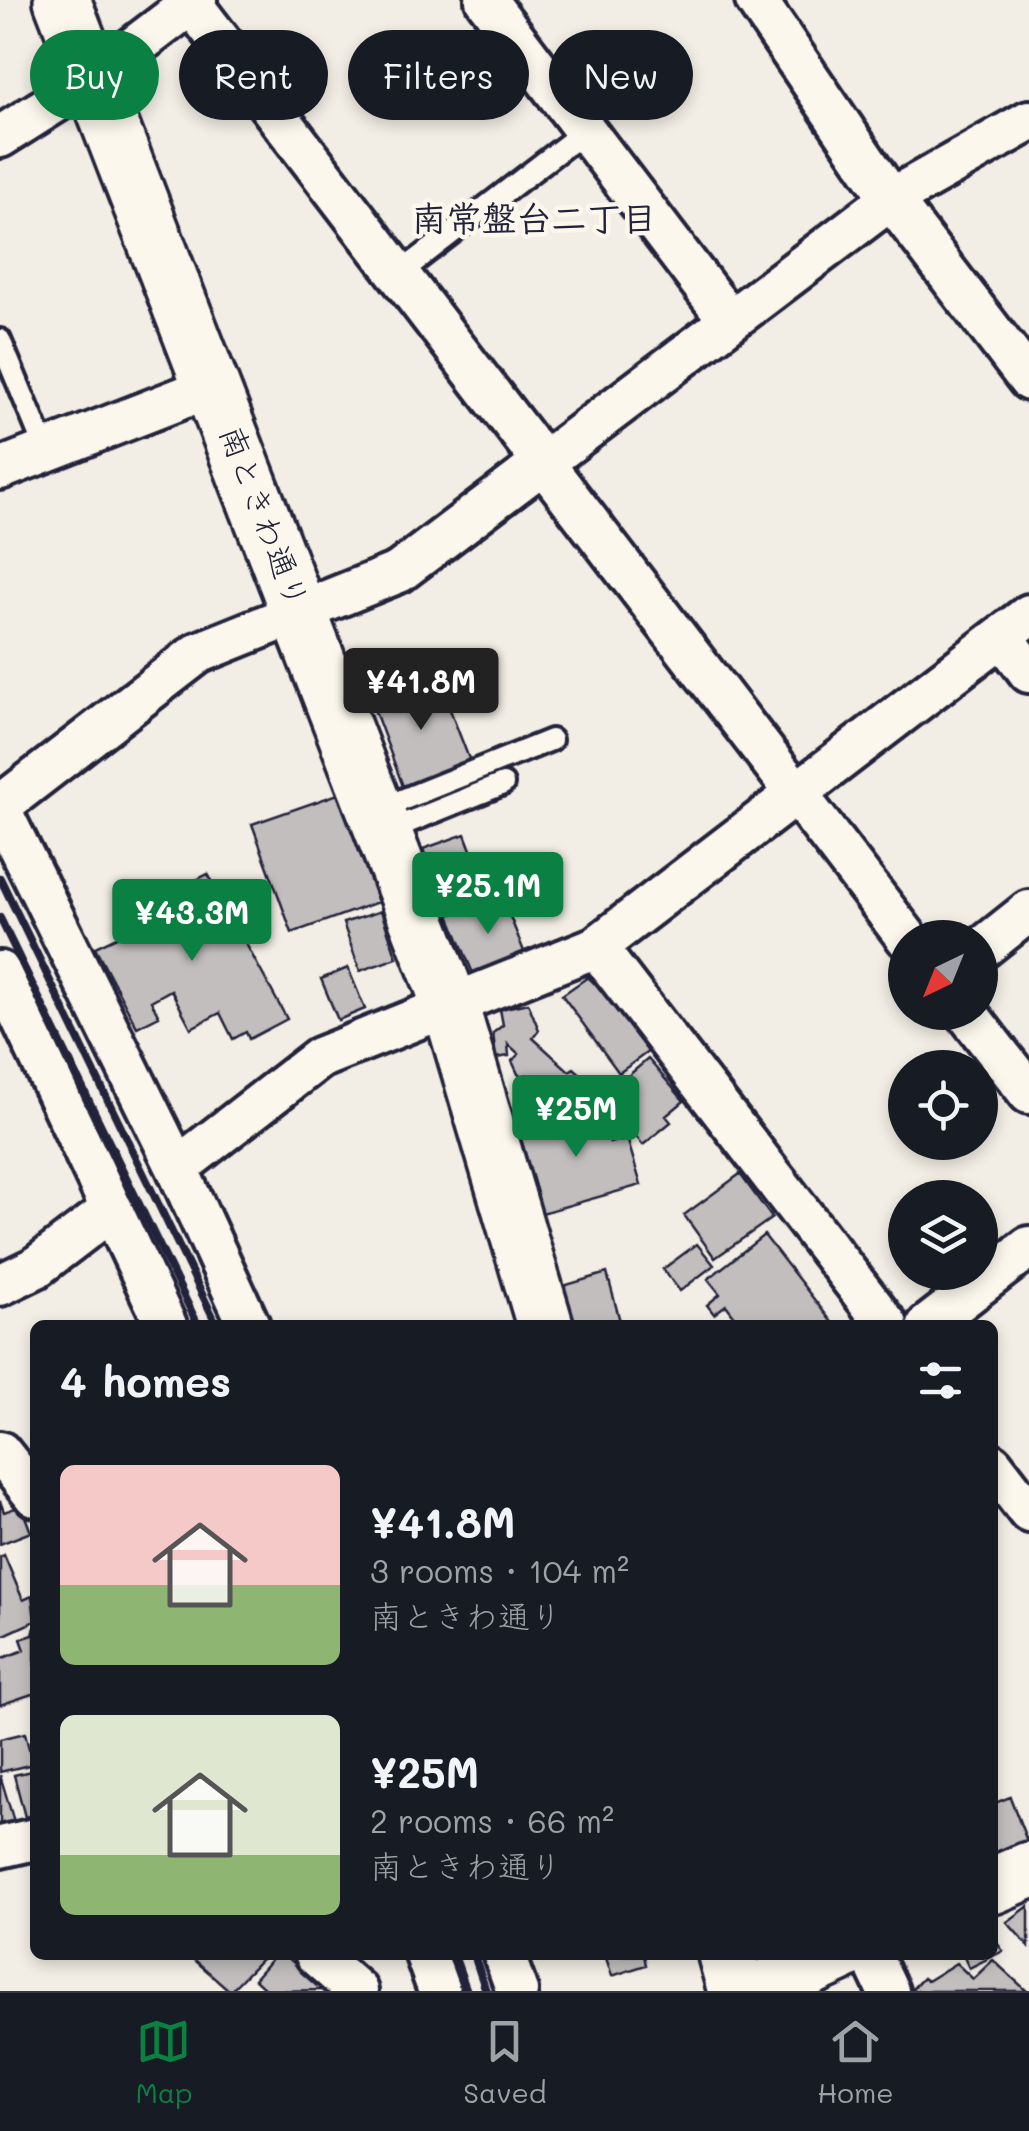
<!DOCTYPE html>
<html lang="en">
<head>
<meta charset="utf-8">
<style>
	:root { --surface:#171b24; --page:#242831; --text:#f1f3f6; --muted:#9ea1a6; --line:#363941; --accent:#0b8043 }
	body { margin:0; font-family:Mali,"Klee One",sans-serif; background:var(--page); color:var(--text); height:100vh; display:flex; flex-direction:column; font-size:38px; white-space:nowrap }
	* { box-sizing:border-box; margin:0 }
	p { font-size:32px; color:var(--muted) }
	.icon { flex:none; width:55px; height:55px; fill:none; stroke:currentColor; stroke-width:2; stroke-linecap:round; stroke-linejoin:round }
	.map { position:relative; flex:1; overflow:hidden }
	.side { position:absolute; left:30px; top:1320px; width:968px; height:640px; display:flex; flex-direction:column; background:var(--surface); border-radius:15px; box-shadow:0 5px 15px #0003 }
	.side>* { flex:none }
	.hud { position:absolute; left:30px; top:30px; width:970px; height:90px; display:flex; gap:20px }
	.needle { width:65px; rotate:223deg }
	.tools { position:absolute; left:888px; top:920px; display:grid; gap:20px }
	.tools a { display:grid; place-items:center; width:110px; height:110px; border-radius:50%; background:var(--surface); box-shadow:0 5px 15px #0003; font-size:50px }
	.price { position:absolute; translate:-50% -85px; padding:0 22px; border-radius:10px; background:var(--accent); color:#fff; font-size:32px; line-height:65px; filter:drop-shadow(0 2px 5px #0008) }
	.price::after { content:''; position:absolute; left:50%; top:60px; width:30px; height:22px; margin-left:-15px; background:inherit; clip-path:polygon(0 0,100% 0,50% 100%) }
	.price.on { background:#222; color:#fff }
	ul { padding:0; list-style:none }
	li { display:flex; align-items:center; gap:30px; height:250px; padding:0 30px }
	li span { display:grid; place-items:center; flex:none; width:280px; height:200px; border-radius:15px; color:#555 }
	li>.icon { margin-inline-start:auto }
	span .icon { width:120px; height:120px; fill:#fffc; stroke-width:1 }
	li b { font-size:42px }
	h2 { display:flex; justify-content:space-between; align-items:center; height:120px; padding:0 30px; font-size:42px }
	.tag { padding:0 35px; border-radius:45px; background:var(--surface); box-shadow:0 5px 15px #0003; font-size:35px; line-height:90px }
	.tag.on { background:var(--accent); color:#fff }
	.tabs { display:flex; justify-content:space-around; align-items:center; height:140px; border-top:2px solid var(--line); background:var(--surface); font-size:28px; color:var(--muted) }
	.tabs a { display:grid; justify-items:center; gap:5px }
	.tabs .on { color:var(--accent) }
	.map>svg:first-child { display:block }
	.building { fill:#c2bebe; stroke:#22223b; stroke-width:2.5 }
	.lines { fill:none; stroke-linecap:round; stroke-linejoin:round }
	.lane-casing { stroke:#22223b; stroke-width:28 }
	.street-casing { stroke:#22223b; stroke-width:48 }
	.secondary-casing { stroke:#22223b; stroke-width:62 }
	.lane { stroke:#fbf7ec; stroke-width:20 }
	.street { stroke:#fbf7ec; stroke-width:40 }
	.secondary { stroke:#fbf7ec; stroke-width:55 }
	.rail { stroke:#22223b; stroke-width:8 }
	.labels { text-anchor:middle; stroke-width:9; stroke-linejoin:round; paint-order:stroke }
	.street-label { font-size:32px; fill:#22223b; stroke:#fbf7ec }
	.neighbourhood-label { font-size:35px; font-weight:bold; fill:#22223b; stroke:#fbf7ec }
</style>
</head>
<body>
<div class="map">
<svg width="1029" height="1991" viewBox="0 0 1029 1991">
	<rect width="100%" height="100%" fill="#f2eee5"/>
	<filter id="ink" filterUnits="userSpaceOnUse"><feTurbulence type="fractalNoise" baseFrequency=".01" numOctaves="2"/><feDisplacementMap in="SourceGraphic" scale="20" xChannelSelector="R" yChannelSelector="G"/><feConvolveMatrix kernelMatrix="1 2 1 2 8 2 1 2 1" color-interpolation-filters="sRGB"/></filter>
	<g filter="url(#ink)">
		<path class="building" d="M437,676L471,764L404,789L371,701Z
			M338,794L378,902L292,933L252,824Z
			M465,834L482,879L492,877L497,889L445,907L423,849Z
			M208,874L287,1019L249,1039L246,1032L233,1039L220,1013L191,1028L171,990L151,1001L159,1016L137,1027L95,947L153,920L151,916L158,913L153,902Z
			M501,894L527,959L482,977L472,971L449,915Z
			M381,911L397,958L360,971L343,923Z
			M348,968L365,1009L338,1020L321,979Z
			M588,977L594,983L601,981L649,1051L619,1073L562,995Z
			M528,1003L539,1030L533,1038L569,1071L574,1068L594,1086L557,1110L518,1074L512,1061L519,1054L508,1044L509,1056L496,1058L493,1033L503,1025L500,1009Z
			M648,1059L684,1101L666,1116L671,1122L643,1145L603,1097Z
			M599,1106L610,1143L627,1138L641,1185L542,1213L518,1128Z
			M740,1174L772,1218L715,1258L684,1215Z
			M764,1235L834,1325H735L739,1322L726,1305L714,1314L707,1305L720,1294L708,1279Z
			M697,1244L714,1265L680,1291L663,1269Z
			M607,1273L621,1325H574L563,1286Z
			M0,1501L4,1512L21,1506L31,1532L0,1544Z
			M4,1555L23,1600L32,1596L35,1621L0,1637V1557Z
			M35,1627V1693L0,1705V1659L25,1650L21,1639L33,1635Z
			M25,1733L33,1764L0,1772V1739Z
			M35,1770V1823H34L32,1815L25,1817L14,1775Z
			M0,1775L15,1825L0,1829Z
			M1010,1797L1027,1841L992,1854V1804Z
			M1029,1906V1947L1007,1922Z
			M992,1936L1003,1951L969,1968L963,1955H992Z
			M189,1955H259L262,1958L230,1991Z
			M275,1955H285L324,1990L267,1991L254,1979Z
			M605,1955H644L646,1965L612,1976Z
			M993,1960L1027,1991H910L923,1978L927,1981L956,1963L973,1979Z"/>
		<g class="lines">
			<g class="lane-casing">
				<path id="lane" d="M400,273L586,130
					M0,340L46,451
					M377,810L551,740
					M387,831L503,784"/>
			</g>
			<g class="street-casing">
				<path id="street" d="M486,0L730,321
					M756,0L891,199L1029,380
					M191,3L907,938
					M0,137L92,79L196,0
					M0,469L213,386
					M1002,636L1029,672
					M0,806L198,653L399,572L891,199L1029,121
					M0,809L177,1168L249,1325
					M596,947L887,1325
					M980,950L1029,911
					M0,972L166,1325
					M966,1012L1029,1093
					M177,1168L319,1058L596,947L1029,615
					M0,1285L35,1268L112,1209
					M928,1325L1029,1247
					M0,1452L35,1496
					M992,1464L1029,1512
					M0,1847L35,1839
					M316,1955L357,1991
					M426,1955L439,1991
					M504,1955L517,1991
					M871,1955L888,1991"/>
			</g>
			<g class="secondary-casing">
				<path id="secondary" d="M62,0L450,1004L545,1325
					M992,1886L1029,1870
					M726,1955L736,1991
					M759,1991L838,1955"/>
			</g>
			<use href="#lane" class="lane"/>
			<use href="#street" class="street"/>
			<use href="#secondary" class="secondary"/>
			<path class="rail" d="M0,878L217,1325
				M0,918L198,1325
				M454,1955L467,1991
				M474,1955L486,1991"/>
		</g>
	</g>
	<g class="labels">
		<g class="street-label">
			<text transform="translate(264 517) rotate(69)" y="11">南ときわ通り</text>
		</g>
		<g class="neighbourhood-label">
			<text x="534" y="231">南常盤台二丁目</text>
		</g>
	</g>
</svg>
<div class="tools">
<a><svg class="needle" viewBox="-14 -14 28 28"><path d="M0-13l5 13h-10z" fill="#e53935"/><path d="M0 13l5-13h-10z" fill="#9ea1a6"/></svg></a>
<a><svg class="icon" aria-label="locate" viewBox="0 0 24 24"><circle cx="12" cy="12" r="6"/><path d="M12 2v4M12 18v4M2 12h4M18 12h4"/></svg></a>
<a><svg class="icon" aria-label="layers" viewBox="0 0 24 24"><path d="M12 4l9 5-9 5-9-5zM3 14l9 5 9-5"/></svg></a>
</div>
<b class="price on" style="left:421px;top:733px">¥41.8M</b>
<b class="price" style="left:488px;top:937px">¥25.1M</b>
<b class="price" style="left:192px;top:964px">¥43.3M</b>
<b class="price" style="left:576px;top:1160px">¥25M</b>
<div class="hud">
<a class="tag on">Buy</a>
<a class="tag">Rent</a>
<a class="tag">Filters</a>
<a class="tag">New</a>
</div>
<section class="side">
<h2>4 homes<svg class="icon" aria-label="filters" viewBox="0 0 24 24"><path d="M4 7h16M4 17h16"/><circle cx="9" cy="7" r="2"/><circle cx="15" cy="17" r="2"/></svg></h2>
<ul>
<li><span style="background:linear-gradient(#f6c9c9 60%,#8fb573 0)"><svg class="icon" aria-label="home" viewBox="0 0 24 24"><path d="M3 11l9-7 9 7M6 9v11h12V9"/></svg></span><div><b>¥41.8M</b><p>3 rooms · 104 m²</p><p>南ときわ通り</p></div></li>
<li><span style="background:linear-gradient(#dfe7d0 70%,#8fb573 0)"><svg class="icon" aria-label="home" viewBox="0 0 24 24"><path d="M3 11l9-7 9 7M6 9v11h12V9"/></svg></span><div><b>¥25M</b><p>2 rooms · 66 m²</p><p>南ときわ通り</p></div></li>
</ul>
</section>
</div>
<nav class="tabs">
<a class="on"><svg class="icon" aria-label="map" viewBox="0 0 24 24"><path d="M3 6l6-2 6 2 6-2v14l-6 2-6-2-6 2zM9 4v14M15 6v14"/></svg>Map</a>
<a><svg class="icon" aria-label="saved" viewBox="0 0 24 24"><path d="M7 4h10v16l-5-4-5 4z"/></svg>Saved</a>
<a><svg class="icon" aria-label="home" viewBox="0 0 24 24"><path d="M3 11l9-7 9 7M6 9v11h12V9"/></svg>Home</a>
</nav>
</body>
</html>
